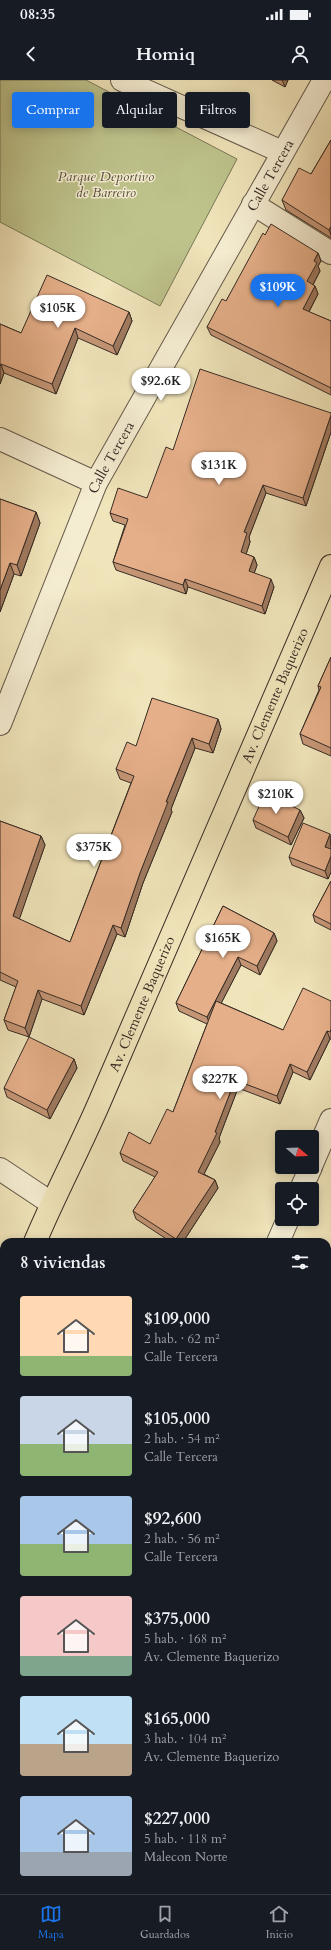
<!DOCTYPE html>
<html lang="es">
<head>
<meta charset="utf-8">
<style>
	:root { --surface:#171b24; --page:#242831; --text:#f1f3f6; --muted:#9ea1a6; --line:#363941; --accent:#1a73e8 }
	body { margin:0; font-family:Cardo,serif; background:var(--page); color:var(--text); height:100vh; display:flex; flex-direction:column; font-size:15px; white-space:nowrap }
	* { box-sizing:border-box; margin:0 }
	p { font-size:13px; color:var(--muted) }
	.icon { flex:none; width:22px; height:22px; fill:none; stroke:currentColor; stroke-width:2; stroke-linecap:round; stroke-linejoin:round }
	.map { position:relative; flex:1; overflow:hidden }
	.sheet { position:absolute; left:0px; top:1158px; width:331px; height:656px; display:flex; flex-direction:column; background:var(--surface); border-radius:12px 12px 0 0; box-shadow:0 2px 10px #0003 }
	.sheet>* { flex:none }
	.banner { position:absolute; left:12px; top:12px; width:307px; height:36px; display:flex; gap:8px }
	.needle { width:26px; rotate:109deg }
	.fabs { position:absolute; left:275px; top:1050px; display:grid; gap:8px }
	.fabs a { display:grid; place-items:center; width:44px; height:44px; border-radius:4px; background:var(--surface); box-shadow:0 2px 10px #0003; font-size:20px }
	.price { position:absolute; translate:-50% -34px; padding:0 9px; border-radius:14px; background:#fff; color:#222; font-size:13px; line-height:26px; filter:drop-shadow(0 1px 2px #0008) }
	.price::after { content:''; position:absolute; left:50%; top:24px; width:12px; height:9px; margin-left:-6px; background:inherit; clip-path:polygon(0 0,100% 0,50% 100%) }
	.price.selected { background:var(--accent); color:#fff }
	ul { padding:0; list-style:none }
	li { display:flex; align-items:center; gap:12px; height:100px; padding:0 20px }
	li span { display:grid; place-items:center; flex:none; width:112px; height:80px; border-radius:4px; color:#555 }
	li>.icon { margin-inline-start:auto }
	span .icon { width:48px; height:48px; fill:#fffc; stroke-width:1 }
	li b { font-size:17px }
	h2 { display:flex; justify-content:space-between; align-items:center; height:48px; padding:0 20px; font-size:17px }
	.chip { padding:0 14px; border-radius:4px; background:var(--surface); box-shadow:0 2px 10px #0003; font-size:14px; line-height:36px }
	.chip.selected { background:var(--accent); color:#fff }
	.status { display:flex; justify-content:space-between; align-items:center; height:28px; padding:0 20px; background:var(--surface); direction:ltr }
	.status svg { height:11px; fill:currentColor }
	header { display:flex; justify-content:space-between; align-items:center; height:52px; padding:0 20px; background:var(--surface); font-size:18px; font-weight:600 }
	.tabs { display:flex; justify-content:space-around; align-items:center; height:56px; border-top:1px solid var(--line); background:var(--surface); font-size:11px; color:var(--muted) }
	.tabs a { display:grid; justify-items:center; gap:2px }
	.tabs .selected { color:var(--accent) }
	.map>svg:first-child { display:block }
	.green { fill:#bec38c; stroke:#7a7858 }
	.water { fill:#9abeb3; stroke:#72847a }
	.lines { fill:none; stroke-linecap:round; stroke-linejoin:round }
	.minor-casing { stroke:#655a4a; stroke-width:24 }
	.highway-casing { stroke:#372c25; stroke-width:24 }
	.minor { stroke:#f5edd2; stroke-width:22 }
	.highway { stroke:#f0e4ba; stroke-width:22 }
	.wall { fill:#c59676; stroke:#372c25 }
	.shaded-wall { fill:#a07a60; stroke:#372c25 }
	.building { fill:#e5af89; stroke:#372c25 }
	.labels { text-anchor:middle; stroke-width:3; stroke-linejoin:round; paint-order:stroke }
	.street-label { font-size:14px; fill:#372c25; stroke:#f5edd2 }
	.park-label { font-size:14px; font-style:italic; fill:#59523f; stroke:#f5edd2 }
</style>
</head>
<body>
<div class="status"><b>08:35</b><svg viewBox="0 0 49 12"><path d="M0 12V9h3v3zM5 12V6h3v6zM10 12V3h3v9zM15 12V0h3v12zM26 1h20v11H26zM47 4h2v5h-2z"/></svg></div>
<header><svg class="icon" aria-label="back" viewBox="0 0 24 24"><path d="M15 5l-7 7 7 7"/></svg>Homiq<svg class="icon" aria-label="person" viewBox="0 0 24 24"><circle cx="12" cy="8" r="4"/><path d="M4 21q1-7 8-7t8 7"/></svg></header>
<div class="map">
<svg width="331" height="1814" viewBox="0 0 331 1814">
	<rect width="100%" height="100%" fill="#f0e4ba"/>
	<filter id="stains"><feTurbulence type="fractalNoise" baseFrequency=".005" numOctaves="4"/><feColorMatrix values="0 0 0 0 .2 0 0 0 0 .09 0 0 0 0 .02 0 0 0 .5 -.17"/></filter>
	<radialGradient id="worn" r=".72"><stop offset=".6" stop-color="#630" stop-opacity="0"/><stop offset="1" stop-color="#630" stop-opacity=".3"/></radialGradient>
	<path class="green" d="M86,0L237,79L160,226L0,142V0Z"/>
	<path class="water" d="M331,1373V1756L327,1650V1381Z
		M4,1710V1810H41L39,1814H0V1714Z"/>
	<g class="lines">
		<g class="minor-casing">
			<g id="minor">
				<path d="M122,0L282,72"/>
				<path d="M253,124L331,173"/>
				<path d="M0,359L96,403"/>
				<path id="s1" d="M0,644L96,403L324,0"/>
				<path d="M312,1084L331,1040"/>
				<path d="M0,1089L51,1123"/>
				<path d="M301,1109L311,1087"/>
				<path d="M278,1162L288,1139"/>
			</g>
		</g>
		<g class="highway-casing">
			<g id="highway">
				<path id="s2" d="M35,1162C56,1112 82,1064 103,1014C178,838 254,662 331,486"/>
				<path d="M0,1245L4,1236"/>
			</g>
		</g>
		<use href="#minor" class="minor"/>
		<use href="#highway" class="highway"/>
	</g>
	<path class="wall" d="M272,0H288L285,7Z
		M331,60V158L286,130L282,120L311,94Z
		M265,155L318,173L321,181L318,186L320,191L313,205L315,206L318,214L309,232L331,241V315L211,255L207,247L226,221Z
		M129,232L132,241L117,275L78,258L56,314L4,293L0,304V244L21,253Z
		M331,333V352L306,426L266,413L249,457L250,462L246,474L254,477L257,485L254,493L274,507L265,534L188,507L186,514L116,490L113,482L125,445L113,441L110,433L147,418L173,370Z
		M0,419L36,432L40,443L21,496L14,494L0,532Z
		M331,577V676L303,664L300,654L319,610L318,606Z
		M218,639L221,649L213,673L195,668L171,729L172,732L143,803L125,857L117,854L84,935L42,919L29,957L8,950L4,940L16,907L0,900V741L41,756L45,765L19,839L70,862L131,703L120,699L116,689L136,666Z
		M300,730L304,738L291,765L256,748L253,740Z
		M331,756V792L328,799L292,785L289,777Z
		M331,801V850L315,842L313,835Z
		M223,826L274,853L277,861L260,895L241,885L221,923L283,950L331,921V959H330L310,1000L293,992L280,1024L238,1008L219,1058L220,1062L204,1094L215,1100L218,1108L183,1162H171L136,1139L133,1131L155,1097L123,1081L120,1073L150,1064L173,1032L207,944L179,931L176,923Z
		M74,979L77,988L50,1039L7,1017L4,1008Z"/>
	<path class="shaded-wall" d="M282,0H288L285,7Z
		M331,146V155L329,150Z
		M318,173L321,181L318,186L320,191L310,210L307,201L314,181Z
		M315,206L318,214L306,237L303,229Z
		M129,232L132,241L117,275L113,266Z
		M75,248L78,258L56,314L52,304Z
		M1,284L4,293L0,304V286Z
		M331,335V352L306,426L303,418Z
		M263,405L266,413L249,457L250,462L244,481L241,472L244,452Z
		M36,432L40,443L21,496L17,485Z
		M254,477L257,485L252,500L249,491Z
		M10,483L14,494L0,532V510Z
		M185,499L188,507L186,514L183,505Z
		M271,499L274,507L265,534L262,526Z
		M218,639L221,649L213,673L209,664Z
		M192,658L195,668L171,729L172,732L143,803L125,857L121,848L140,793L166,722Z
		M300,730L304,738L291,765L288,757Z
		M330,754L331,769L328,775L325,767Z
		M41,756L45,765L17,846L13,836Z
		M331,776V792L328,799L325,791Z
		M113,845L117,854L84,935L81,926Z
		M274,853L277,861L260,895L257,886Z
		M238,877L241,885L210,945L207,937Z
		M38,910L42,919L29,957L25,948Z
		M327,951L330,959L310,1000L307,992Z
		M74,979L77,988L50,1039L47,1030Z
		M290,984L293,992L280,1024L277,1016Z
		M235,1000L238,1008L219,1058L220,1062L201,1100L198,1092L215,1052Z
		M215,1100L218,1108L183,1162H177L176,1159Z
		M4,1590V1605L0,1612V1597Z"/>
	<path class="building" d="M331,60V146L329,150L282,120L299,88L311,94Z
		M271,144L318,173L314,181L317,183L307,201L315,206L303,229L331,241V308L207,247L222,219L226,221L263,153L265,155Z
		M47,195L129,232L113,266L75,248L52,304L1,284L0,286V244L21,253Z
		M200,289L331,333V335L303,418L263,405L244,452L247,453L241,472L254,477L249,491L271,499L262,526L185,499L183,505L113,482L128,439L110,433L118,408L147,418L166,367L173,370Z
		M0,419L36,432L17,485L10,483L0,510Z
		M331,577V668L300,654L321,607L318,606Z
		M152,618L218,639L209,664L192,658L166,722H168L140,793L121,848L113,845L81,926L38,910L25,948L4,940L18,901L0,892V741L41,756L13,836L70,862L134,696L116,689L127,662L136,666Z
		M265,713L300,730L288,757L253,740Z
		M303,743L330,754L325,767L331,769V776L325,791L289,777Z
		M331,801V844L313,835Z
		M223,826L274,853L257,886L238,877L207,937L176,923Z
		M303,908L331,921V949L330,952L327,951L307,992L290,984L277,1016L235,1000L215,1052L217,1053L198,1092L215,1100L176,1159L133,1131L158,1092L120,1073L129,1052L150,1064L167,1029L173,1032L216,921L283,950Z
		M29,957L74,979L47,1030L4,1008Z
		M4,1351V1590L0,1597V1357Z"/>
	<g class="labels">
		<g class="street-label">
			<text dy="5" stroke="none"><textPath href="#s1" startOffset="613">Calle Tercera</textPath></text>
			<text dy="5" stroke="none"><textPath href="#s1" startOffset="289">Calle Tercera</textPath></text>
			<text dy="5" stroke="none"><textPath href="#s2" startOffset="597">Av. Clemente Baquerizo</textPath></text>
			<text dy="5" stroke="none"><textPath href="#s2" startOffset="261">Av. Clemente Baquerizo</textPath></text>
		</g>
		<g class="park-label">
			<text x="106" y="101">Parque Deportivo<tspan x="106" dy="16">de Barreiro</tspan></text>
		</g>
	</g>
	<rect width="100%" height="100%" filter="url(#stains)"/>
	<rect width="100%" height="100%" fill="url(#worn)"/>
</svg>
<div class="fabs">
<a><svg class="needle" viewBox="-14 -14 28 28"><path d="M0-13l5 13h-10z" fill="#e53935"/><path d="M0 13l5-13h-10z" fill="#9ea1a6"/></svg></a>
<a><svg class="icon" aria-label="locate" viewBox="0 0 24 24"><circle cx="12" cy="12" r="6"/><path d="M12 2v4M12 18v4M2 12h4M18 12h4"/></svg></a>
</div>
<b class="price selected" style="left:278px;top:228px">$109K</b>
<b class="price" style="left:58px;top:249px">$105K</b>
<b class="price" style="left:161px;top:322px">$92.6K</b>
<b class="price" style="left:219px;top:406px">$131K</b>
<b class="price" style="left:276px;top:735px">$210K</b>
<b class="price" style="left:94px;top:788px">$375K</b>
<b class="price" style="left:223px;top:879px">$165K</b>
<b class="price" style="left:220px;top:1020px">$227K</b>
<div class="banner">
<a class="chip selected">Comprar</a>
<a class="chip">Alquilar</a>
<a class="chip">Filtros</a>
</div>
<section class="sheet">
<h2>8 viviendas<svg class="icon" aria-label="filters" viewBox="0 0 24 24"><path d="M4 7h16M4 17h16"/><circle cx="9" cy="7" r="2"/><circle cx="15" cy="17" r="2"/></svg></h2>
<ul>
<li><span style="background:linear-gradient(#ffd9b3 75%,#8fb573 0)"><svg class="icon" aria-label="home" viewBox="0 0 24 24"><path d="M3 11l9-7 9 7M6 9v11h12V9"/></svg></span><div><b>$109,000</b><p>2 hab. · 62 m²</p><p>Calle Tercera</p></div></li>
<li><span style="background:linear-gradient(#c9d6e8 60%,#8fb573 0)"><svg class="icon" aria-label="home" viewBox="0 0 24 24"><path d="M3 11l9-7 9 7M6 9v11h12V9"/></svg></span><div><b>$105,000</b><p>2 hab. · 54 m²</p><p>Calle Tercera</p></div></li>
<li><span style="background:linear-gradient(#a9c7e8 60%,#8fb573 0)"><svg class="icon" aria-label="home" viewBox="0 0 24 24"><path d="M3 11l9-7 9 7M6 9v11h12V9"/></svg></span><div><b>$92,600</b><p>2 hab. · 56 m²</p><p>Calle Tercera</p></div></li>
<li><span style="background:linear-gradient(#f6c9c9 75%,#7fa58c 0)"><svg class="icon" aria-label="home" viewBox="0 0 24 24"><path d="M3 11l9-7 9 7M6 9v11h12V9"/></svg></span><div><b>$375,000</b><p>5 hab. · 168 m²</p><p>Av. Clemente Baquerizo</p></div></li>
<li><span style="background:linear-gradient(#bfe0f5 60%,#b9a48a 0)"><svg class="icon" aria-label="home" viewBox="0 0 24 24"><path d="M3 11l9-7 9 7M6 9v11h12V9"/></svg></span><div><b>$165,000</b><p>3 hab. · 104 m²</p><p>Av. Clemente Baquerizo</p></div></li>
<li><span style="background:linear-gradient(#a9c7e8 70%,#9aa5b1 0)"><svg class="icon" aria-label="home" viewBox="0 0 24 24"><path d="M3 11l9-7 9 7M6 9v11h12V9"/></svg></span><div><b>$227,000</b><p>5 hab. · 118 m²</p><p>Malecon Norte</p></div></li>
</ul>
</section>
</div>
<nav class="tabs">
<a class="selected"><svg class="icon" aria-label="map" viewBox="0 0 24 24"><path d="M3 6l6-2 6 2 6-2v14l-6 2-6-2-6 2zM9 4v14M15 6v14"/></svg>Mapa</a>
<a><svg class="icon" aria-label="saved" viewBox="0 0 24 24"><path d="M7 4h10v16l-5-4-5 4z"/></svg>Guardados</a>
<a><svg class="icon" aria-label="home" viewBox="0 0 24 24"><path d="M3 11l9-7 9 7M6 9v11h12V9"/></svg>Inicio</a>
</nav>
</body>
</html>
